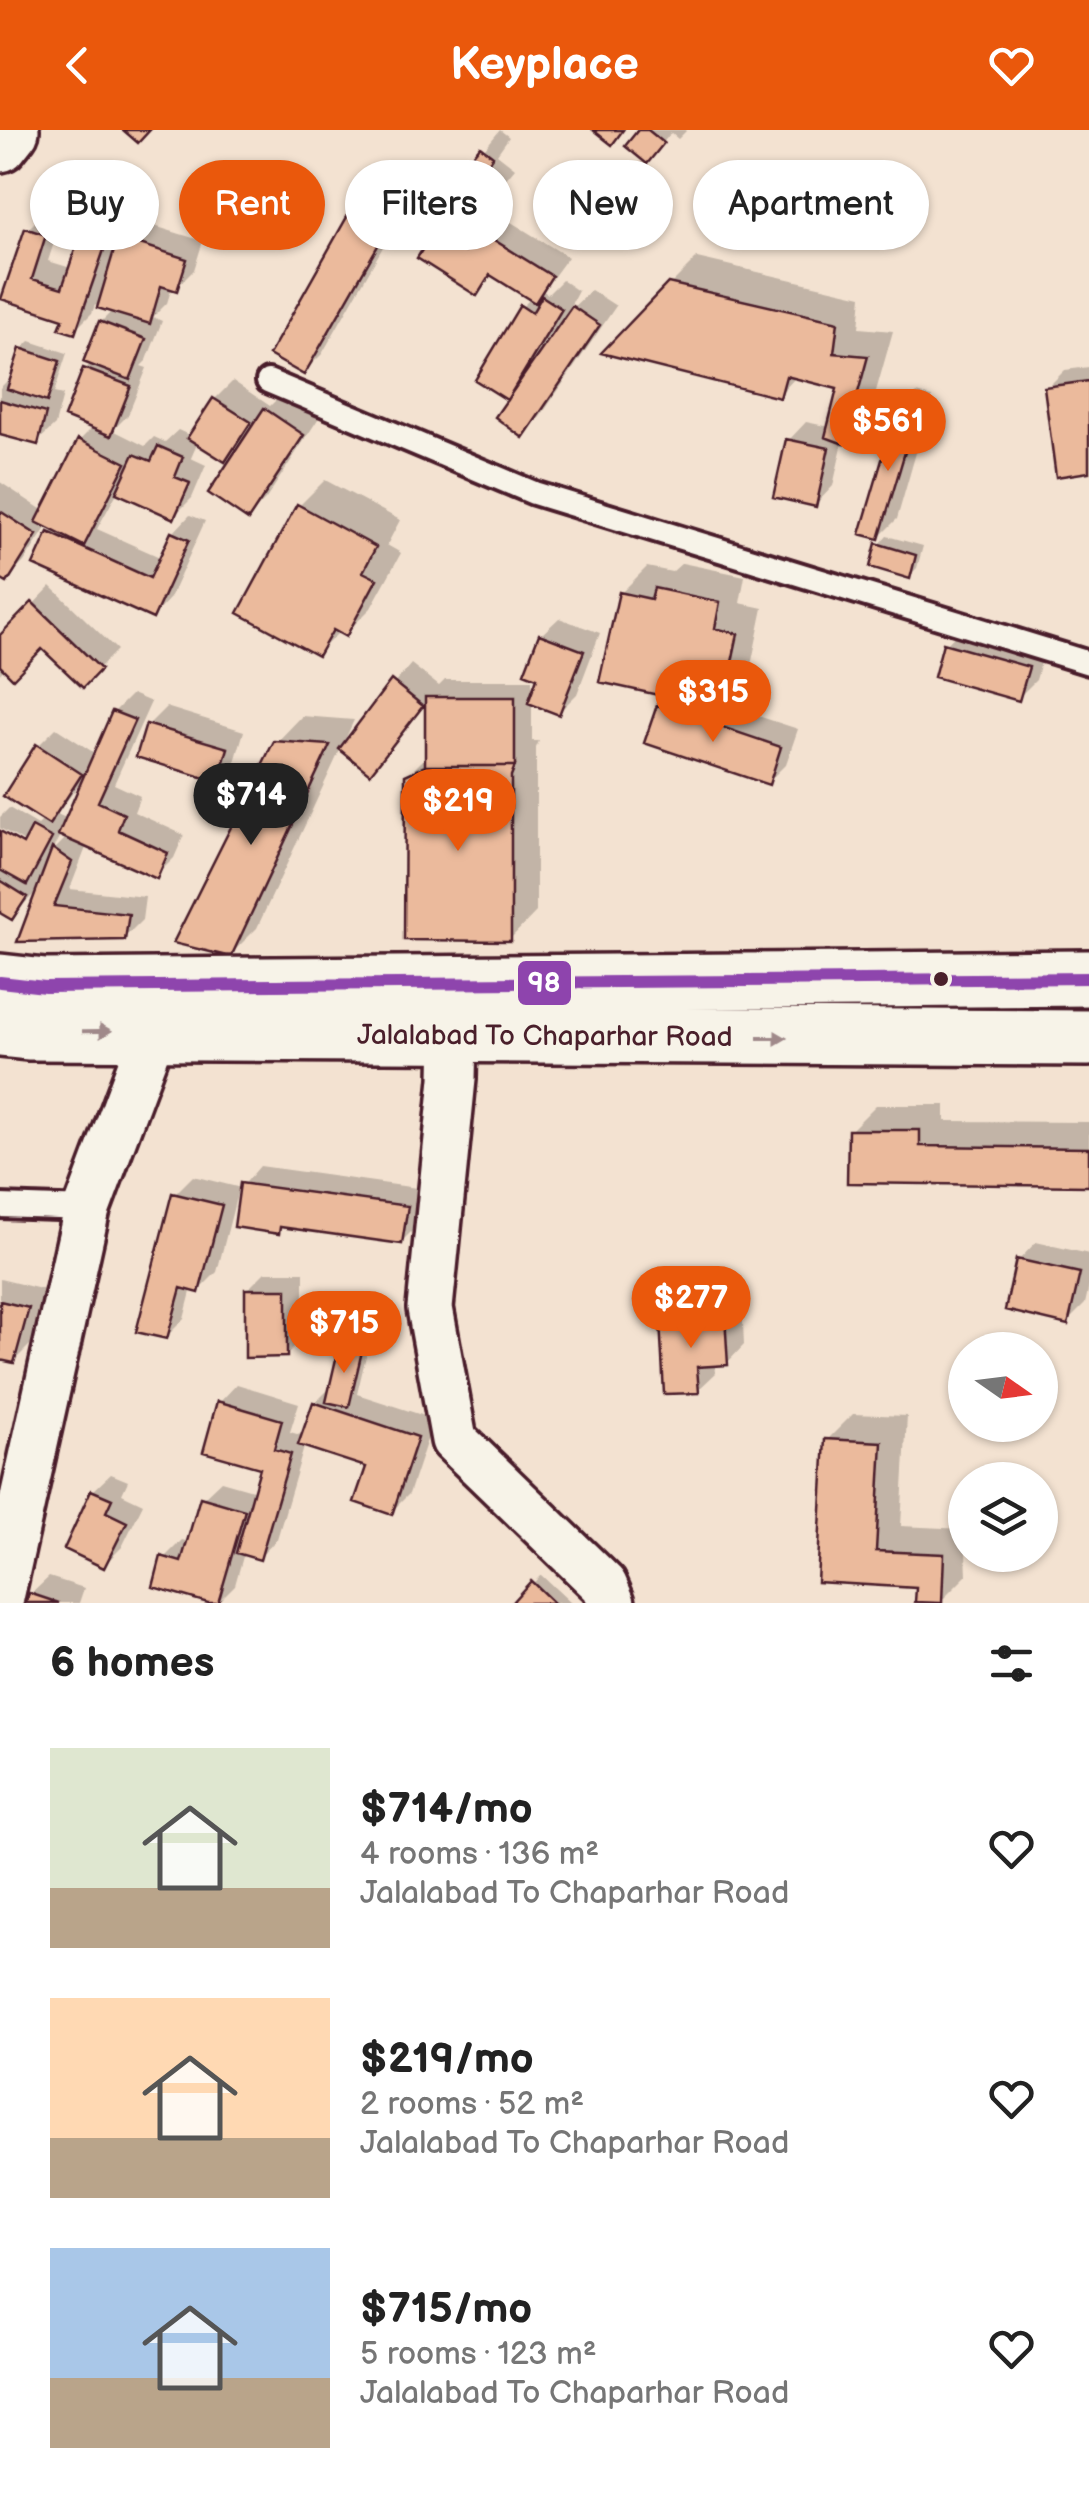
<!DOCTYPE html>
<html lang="en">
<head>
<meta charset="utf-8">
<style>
	:root { --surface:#fff; --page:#f2f2f2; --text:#222; --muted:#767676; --accent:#ea580c }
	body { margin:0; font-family:"Balsamiq Sans",sans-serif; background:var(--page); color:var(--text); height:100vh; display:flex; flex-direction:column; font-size:38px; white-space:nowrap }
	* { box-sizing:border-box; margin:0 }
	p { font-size:32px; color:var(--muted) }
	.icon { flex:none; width:55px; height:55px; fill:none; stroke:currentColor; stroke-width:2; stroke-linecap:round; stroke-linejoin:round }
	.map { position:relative; height:1473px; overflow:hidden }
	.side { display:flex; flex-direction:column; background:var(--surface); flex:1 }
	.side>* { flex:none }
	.hud { position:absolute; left:30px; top:30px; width:1030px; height:90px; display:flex; gap:20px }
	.needle { width:65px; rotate:104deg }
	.controls { position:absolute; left:948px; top:1202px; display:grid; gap:20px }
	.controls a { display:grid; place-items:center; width:110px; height:110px; border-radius:50%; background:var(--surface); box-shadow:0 2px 8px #0004; font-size:50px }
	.price { position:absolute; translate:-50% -85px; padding:0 22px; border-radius:35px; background:var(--accent); color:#fff; font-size:32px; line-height:65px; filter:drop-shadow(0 2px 5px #0008) }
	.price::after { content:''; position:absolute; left:50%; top:60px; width:30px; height:22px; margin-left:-15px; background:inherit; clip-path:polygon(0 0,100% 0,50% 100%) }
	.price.current { background:#222; color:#fff }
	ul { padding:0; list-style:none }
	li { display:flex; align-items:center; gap:30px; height:250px; padding:0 50px }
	li span { display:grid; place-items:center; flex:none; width:280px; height:200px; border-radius:0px; color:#555 }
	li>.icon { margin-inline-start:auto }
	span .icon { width:120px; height:120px; fill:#fffc; stroke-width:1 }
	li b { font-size:42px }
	h2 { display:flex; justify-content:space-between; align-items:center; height:120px; padding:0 50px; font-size:42px }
	.tag { padding:0 35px; border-radius:45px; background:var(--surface); box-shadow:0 2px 8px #0004; font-size:35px; line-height:90px }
	.tag.current { background:var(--accent); color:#fff }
	header { display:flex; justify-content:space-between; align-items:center; height:130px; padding:0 50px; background:var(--accent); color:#fff; font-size:45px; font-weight:700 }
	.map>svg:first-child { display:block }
	.shadow { fill:#0003; fill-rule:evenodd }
	.building { fill:#ebba9c; stroke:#4a1f2b; stroke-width:2.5 }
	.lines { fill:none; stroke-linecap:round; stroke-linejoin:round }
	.lane-casing { stroke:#4a1f2b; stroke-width:30 }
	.street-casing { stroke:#4a1f2b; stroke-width:52 }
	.secondary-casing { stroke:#4a1f2b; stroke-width:62 }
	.primary-casing { stroke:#4a1f2b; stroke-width:62 }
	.lane { stroke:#f7f3e8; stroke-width:22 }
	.street { stroke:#f7f3e8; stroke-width:45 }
	.secondary { stroke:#f7f3e8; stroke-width:55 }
	.primary { stroke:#f7f3e8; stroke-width:55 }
	.bus-1-casing { stroke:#f7f3e8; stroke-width:20 }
	.bus-1 { stroke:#8e44ad; stroke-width:12 }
	.oneway { fill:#a0898a }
	.bus-dot { fill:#4a1f2b; stroke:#f7f3e8; stroke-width:4 }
	.labels { text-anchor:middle; stroke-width:8; stroke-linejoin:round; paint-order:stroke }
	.street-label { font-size:28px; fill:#4a1f2b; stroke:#f7f3e8 }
	.line-badge { stroke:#f7f3e8; stroke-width:4 }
	.badge-label { font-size:28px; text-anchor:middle; font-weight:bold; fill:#fff }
</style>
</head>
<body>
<header><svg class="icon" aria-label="back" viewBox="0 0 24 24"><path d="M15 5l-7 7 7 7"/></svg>Keyplace<svg class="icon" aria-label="heart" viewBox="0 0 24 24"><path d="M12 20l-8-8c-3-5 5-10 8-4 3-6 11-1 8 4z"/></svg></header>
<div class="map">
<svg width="1089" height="1473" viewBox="0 0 1089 1473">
	<rect width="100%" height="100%" fill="#f3e2d1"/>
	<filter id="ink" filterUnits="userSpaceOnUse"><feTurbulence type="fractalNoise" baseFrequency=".01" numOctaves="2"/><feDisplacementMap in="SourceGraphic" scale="20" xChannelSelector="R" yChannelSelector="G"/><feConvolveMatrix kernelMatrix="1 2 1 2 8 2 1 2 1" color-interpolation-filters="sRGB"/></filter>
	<g filter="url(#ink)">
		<path class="shadow" d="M500,0L509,7L497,24L515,38L467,95L479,102L498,84L568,127L543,161L548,164L562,150L578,161L566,184L591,160L616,176L540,287L523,304L510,269L478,249L522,177L532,167L494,144L476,162L435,104L450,88L436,77Z
			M641,0H687L678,9L671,3L655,22Z
			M376,55L408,73L322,224L304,242L358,73Z
			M45,82L62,88L48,131L71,138L82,106L100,89L122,96L116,113L138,91L203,111L194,140L176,158L172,157L167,173L153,187L162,191L147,230L141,236L147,238L128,285L113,300L145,316L154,307L165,312L178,300L191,306L215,269L233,251L270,276L284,262L320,286L266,369L248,387L242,312L225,329L198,312L191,328L206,335L192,368L174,386L118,361L97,399L162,428L173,403L190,385L205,391L170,468L153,486L50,403L55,398L48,395L24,432L6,450L0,446V352L44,381L80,310L94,296L85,239L92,233L101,192L113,180L95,175L92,183L74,201L66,188L5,167L27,100Z
			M697,128L862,166L859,198L893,201L869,286L843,312L833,356L816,374L789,310L806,292L830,297L840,257L797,246L779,265L670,155Z
			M30,211L67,223L54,263L63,265L55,295L37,312L0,303V258L8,250L12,251L22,219Z
			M1089,237V340L1047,258L1065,240Z
			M917,263L932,267L897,389L879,407L899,281Z
			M325,350L400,390L387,415L401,423L371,478L345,504L340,501L318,523L299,376Z
			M887,406L923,416L917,438L909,446L879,415Z
			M682,433L745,446L740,473L763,478L748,550L724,575L798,599L786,634L768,652L659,577L670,565L621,463L647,437L672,442Z
			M51,456L117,520L83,554L43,516L5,537L0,544V509Z
			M559,488L600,503L577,564L559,582L532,572V611H539L536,618V782L510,809L407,646L427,626L428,572L370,641L341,618L257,798L230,825L276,613L302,586L354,590L343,614L411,534L439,556L445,550H532V567L539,550L541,505Z
			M963,497L1045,519L1036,550L1018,568L946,515Z
			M132,564L151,572L114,654L140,666L134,682L184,705L174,728L156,746L87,715L70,759L145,767L142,790L124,808L20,810L39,759L11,787L0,780V704L33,722L35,718L0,698V687L9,678L38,695L44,689L38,616L56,598L96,624L114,582ZM80,653L83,654L68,689L57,684ZM61,704L67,707L53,721L52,720Z
			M166,577L244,601L235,632L217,650L148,595Z
			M876,975H945V991L1089,992V1053L850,1001Z
			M260,1036L424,1059L419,1094L402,1111L285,1095L278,1101L238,1060L217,1142L199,1160L192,1158L184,1189L166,1207L175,1064L193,1046L241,1058Z
			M1036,1112L1089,1124V1156L1085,1174L1067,1192L1019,1130Z
			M265,1142H304V1207L286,1225L247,1160Z
			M0,1149L45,1160L32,1213L14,1231L0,1227Z
			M742,1170L744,1215L727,1233H715L716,1243L698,1260L663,1190L681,1173Z
			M350,1209L369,1213L357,1264L434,1289L409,1364L391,1382L369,1335L305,1314L277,1409L260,1427L244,1423L235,1455L217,1473L164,1428L182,1410L190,1412L203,1368L221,1351L256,1361L263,1337L220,1272L237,1254L299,1273L290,1302L304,1306L315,1273L333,1255L342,1218Z
			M853,1284L907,1286L901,1396L965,1399L967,1445L941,1471L919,1455L819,1450L827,1310Z
			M111,1344L128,1351L122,1364L143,1374L122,1417L104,1435L93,1361Z
			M541,1445L571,1473H519L516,1471Z
			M49,1447L84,1458L79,1473H29L31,1464Z"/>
		<path class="building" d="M123,0H150L138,13Z
			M593,0H623L612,15Z
			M638,0H648L664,13L647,34L625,16Z
			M480,16L493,26L481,43L499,57L464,102L432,77Z
			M356,71L392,91L304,245L269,225Z
			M25,98L46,105L32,149L62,158L80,105L106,114L75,204L59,199L63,189L1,169Z
			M478,100L552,146L535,173L490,145L477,166L417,128L433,102L465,122Z
			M118,107L187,129L177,161L161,156L150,194L97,178Z
			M668,153L838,192L834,223L868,226L844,314L825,307L837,259L786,246L780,268L601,223Z
			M542,166L562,179L507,270L475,250L520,175L532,183Z
			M572,176L600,195L523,308L495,287Z
			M99,191L146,209L130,250L83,232Z
			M20,218L60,231L47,272L7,259Z
			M83,238L131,256L111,306L64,287Z
			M1089,251V342L1056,347L1044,257Z
			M213,268L251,292L225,332L187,308Z
			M0,270L46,283L38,315L0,305Z
			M264,278L304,305L248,390L208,363Z
			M897,279L916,285L879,409L860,404Z
			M78,309L126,333L84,416L36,392Z
			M786,309L829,318L816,377L773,367Z
			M158,316L183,327L175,347L190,353L174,389L116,363L134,324L151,331Z
			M297,374L376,417L363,442L377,449L346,507L333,500L318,526L238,483Z
			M0,381L37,405L7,453L0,449Z
			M48,402L150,448L171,402L189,410L153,489L33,435Z
			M876,413L916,425L910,449L870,437Z
			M654,458L720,472L715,498L738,504L722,579L599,552L619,462L651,469Z
			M32,472L101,539L83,558L42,519L13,549L0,536V505Z
			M539,504L584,521L559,585L528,573L537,548L524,543Z
			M943,513L1029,537L1019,571L934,547Z
			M391,550L423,576L370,644L339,619Z
			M425,567H515V636H425Z
			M657,575L781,617L769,655L644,613Z
			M112,581L135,590L98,672L124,684L118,700L168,723L157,749L58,705Z
			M146,594L228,618L218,652L136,627Z
			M274,611L330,615L231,827L173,813Z
			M36,614L82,644L49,695L3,666Z
			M425,636H515L511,646V811L404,810L405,645Z
			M32,697L52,708L27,755L0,740V701L23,714Z
			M52,718L72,732L54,776L129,784L125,810L17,812Z
			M0,750L27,767L12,790L0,783Z
			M848,1000H920V1016L1089,1018V1056L847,1053Z
			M240,1053L408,1076L402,1114L280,1097L279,1104L234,1097Z
			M172,1063L222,1075L199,1163L181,1158L167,1209L136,1202Z
			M1016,1129L1080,1143L1068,1195L1005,1180Z
			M245,1159H287V1227L245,1228Z
			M0,1171L29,1178L14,1233L0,1230Z
			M725,1186L728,1235L697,1237L699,1263L664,1264L660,1190Z
			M339,1216L362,1221L349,1277L326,1272Z
			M217,1271L282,1290L274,1319L291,1324L260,1430L236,1423L260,1338L203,1322Z
			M313,1272L418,1307L392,1385L354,1372L366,1337L298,1315Z
			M825,1309L882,1312L876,1421L944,1424L942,1473L915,1472L916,1458L817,1452Z
			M91,1360L112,1369L106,1382L127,1392L104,1438L64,1419Z
			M200,1367L245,1380L218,1473H208L153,1457L161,1426L181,1432Z
			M531,1451L554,1473H515L513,1471Z
			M29,1463L59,1473H26Z"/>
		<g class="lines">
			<g class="lane-casing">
				<path id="lane" d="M268,251L534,363L1089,533
					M0,1076L87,1079"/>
			</g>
			<g class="street-casing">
				<path id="street" d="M454,904L453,949L430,1178L454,1310L604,1455L612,1473
					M0,1472L87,1079L154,900"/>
			</g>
			<g class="secondary-casing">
				<path id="secondary" d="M0,14L11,0"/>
			</g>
			<g class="primary-casing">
				<g id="primary">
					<path d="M0,852L45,857L1089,848"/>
					<path id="s1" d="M0,899L28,902L1089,908"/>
				</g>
			</g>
			<use href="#lane" class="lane"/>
			<use href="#street" class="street"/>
			<use href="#secondary" class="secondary"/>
			<use href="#primary" class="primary"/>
			<g class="bus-1-casing">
				<path id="bus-1" d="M0,852L45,857L1089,848"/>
			</g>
			<use href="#bus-1" class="bus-1"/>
		</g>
		<defs><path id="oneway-solid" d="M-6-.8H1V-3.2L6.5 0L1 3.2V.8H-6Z" transform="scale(2.5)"/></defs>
		<g class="oneway">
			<use href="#oneway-solid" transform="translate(97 901) rotate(-1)"/>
			<use href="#oneway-solid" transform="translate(772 908)"/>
		</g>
	</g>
	<circle class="bus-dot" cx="941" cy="849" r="9"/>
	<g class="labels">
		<g class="street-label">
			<text dy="10" stroke="none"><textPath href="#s1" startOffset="545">Jalalabad To Chaparhar Road</textPath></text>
		</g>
	</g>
	<rect class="line-badge" x="516" y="829" width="57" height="48" rx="10" fill="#8e44ad"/>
	<g class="badge-label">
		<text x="544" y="862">98</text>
	</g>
</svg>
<div class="controls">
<a><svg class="needle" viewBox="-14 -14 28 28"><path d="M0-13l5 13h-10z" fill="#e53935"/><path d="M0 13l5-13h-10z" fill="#767676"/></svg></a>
<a><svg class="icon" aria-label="layers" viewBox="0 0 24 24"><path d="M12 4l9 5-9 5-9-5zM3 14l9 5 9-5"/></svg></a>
</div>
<b class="price" style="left:888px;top:344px">$561</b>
<b class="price" style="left:713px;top:615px">$315</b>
<b class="price current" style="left:251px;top:718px">$714</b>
<b class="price" style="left:458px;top:724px">$219</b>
<b class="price" style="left:691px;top:1221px">$277</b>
<b class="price" style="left:344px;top:1246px">$715</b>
<div class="hud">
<a class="tag">Buy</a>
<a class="tag current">Rent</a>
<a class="tag">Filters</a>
<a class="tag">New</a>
<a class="tag">Apartment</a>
</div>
</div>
<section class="side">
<h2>6 homes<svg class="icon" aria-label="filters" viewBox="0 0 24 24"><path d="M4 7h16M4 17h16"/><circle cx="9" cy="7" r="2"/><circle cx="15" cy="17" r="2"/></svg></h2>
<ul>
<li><span style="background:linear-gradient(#dfe7d0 70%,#b9a48a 0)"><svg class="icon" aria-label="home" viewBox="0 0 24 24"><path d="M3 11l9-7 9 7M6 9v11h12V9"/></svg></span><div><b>$714/mo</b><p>4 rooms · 136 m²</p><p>Jalalabad To Chaparhar Road</p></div><svg class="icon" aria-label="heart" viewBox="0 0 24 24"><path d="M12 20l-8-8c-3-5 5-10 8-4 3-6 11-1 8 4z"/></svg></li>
<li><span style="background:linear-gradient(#ffd9b3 70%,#b9a48a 0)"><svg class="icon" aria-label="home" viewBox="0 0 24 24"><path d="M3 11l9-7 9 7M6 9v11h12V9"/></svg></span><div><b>$219/mo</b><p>2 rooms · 52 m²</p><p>Jalalabad To Chaparhar Road</p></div><svg class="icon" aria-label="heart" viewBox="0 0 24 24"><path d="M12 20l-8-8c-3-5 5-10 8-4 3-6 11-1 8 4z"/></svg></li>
<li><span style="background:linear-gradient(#a9c7e8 65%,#b9a48a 0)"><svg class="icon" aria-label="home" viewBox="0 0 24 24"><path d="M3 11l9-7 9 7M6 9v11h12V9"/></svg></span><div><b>$715/mo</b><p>5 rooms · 123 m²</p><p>Jalalabad To Chaparhar Road</p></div><svg class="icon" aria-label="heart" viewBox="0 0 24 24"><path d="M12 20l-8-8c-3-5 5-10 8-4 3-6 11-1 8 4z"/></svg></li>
</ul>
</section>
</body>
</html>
